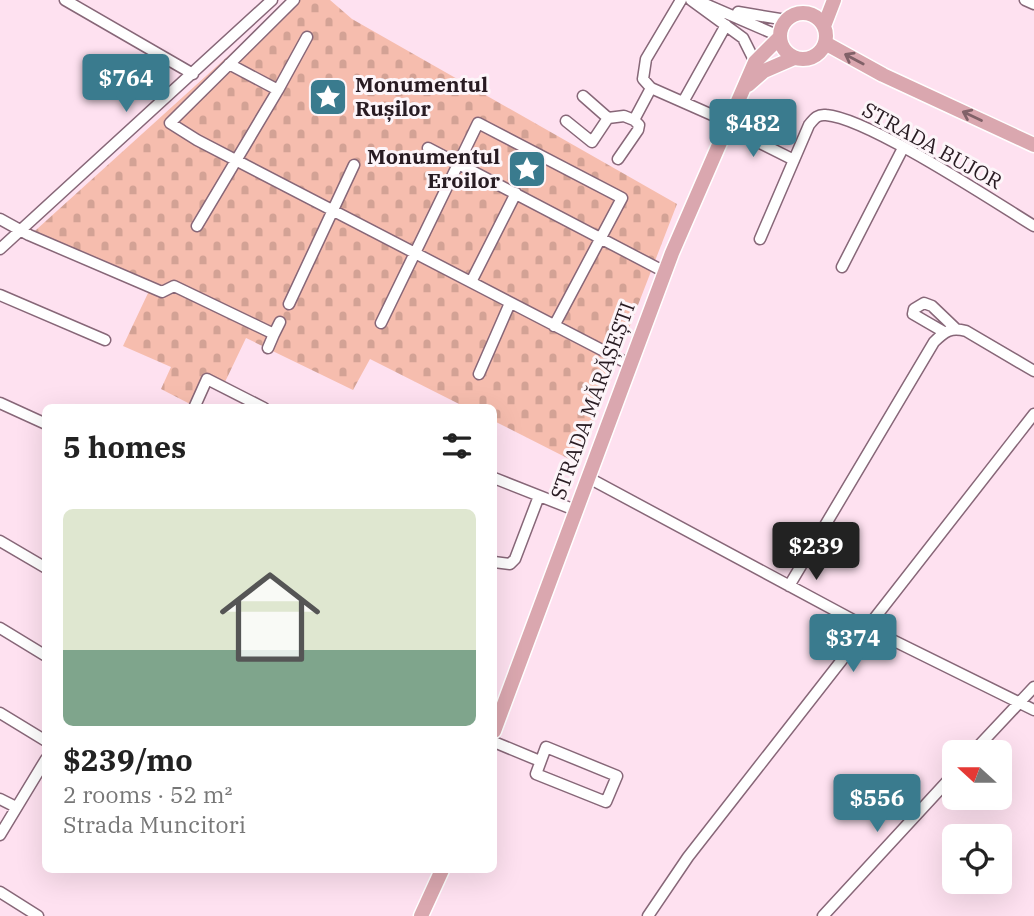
<!DOCTYPE html>
<html lang="en">
<head>
<meta charset="utf-8">
<style>
	:root { --surface:#fff; --page:#f2f2f2; --text:#222; --muted:#767676; --line:#e0e0e0; --accent:#3a7b8e }
	body { margin:0; font-family:"IBM Plex Serif",serif; background:var(--page); color:var(--text); height:100vh; display:flex; flex-direction:column; font-size:26px; white-space:nowrap }
	* { box-sizing:border-box; margin:0 }
	p { font-size:23px; color:var(--muted) }
	.icon { flex:none; width:38px; height:38px; fill:none; stroke:currentColor; stroke-width:2; stroke-linecap:round; stroke-linejoin:round }
	.map { position:relative; flex:1; overflow:hidden }
	.side { position:absolute; left:42px; top:404px; width:455px; height:469px; display:flex; flex-direction:column; background:var(--surface); border-radius:10px; box-shadow:0 7px 28px #0002 }
	.side>* { flex:none }
	.needle { width:46px; rotate:291deg }
	.controls { position:absolute; left:942px; top:740px; display:grid; gap:14px }
	.controls a { display:grid; place-items:center; width:70px; height:70px; border-radius:10px; background:var(--surface); box-shadow:0 7px 28px #0002; font-size:35px }
	.price { position:absolute; translate:-50% -60px; padding:0 16px; border-radius:7px; background:var(--accent); color:#fff; font-size:23px; line-height:46px; filter:drop-shadow(0 2px 4px #0008) }
	.price::after { content:''; position:absolute; left:50%; top:42px; width:21px; height:16px; margin-left:-10px; background:inherit; clip-path:polygon(0 0,100% 0,50% 100%) }
	.price.on { background:#222; color:#fff }
	ul { padding:0; list-style:none }
	li { display:grid; align-content:center; gap:14px; height:371px; padding:0 21px }
	li+li { border-top:2px solid var(--line) }
	li span { display:grid; place-items:center; height:217px; border-radius:10px; color:#555 }
	li>.icon { margin-inline-start:auto }
	span .icon { width:126px; height:126px; fill:#fffc; stroke-width:1 }
	li b { font-size:30px }
	h2 { display:flex; justify-content:space-between; align-items:center; height:84px; padding:0 21px; font-size:30px }
	.map>svg:first-child { display:block }
	.cemetery { fill:url(#cemetery-stones) }
	.lines { fill:none; stroke-linecap:round; stroke-linejoin:round }
	.minor-casing { stroke:#876778; stroke-width:13 }
	.major-casing { stroke:#fff; stroke-width:17 }
	.minor { stroke:#fff; stroke-width:10 }
	.major { stroke:#daa7af; stroke-width:14 }
	.oneway { stroke:#816168 }
	.labels { text-anchor:middle; stroke-width:6; stroke-linejoin:round; paint-order:stroke }
	.poi-label { font-size:21px; font-weight:bold; fill:#281b22; stroke:#fdf5f9; text-anchor:start }
	.street-label { font-size:21px; fill:#281b22; stroke:#fdf5f9 }
</style>
</head>
<body>
<div class="map">
<svg width="1034" height="916" viewBox="0 0 1034 916">
	<defs>
		<pattern id="cemetery-stones" width="16" height="16" patternUnits="userSpaceOnUse" patternTransform="scale(1.75)"><rect width="16" height="16" fill="#f6bdae"/><path d="M2 7V4a2 2 0 0 1 4 0v3zM10 15v-3a2 2 0 0 1 4 0v3z" fill="#d3a295"/></pattern>
	</defs>
	<rect width="100%" height="100%" fill="#fee1f0"/>
	<path class="cemetery" d="M290,0H330L352,19L677,204L577,463L494,421V408H467L370,359L353,390L246,338L225,382L205,373L190,404L161,389L171,367L123,346L149,291L26,239Z"/>
	<g class="lines">
		<g class="minor-casing">
			<path id="minor" d="M65,0L193,74
				M294,0L170,123L197,140L629,364
				M681,0L646,59L643,79L651,88L728,122
				M691,0L743,38L755,62
				M1025,0L1034,4
				M698,1L779,36
				M738,12L786,20
				M278,90L307,37
				M583,96L608,118
				M683,102L726,25
				M566,121L592,142L608,118L624,116L634,120
				M726,126L794,160
				M428,148L665,272
				M618,159L638,130L639,125L634,120L651,88
				M0,219L29,235L162,292L174,286L274,334L280,322
				M197,226L278,90L229,64
				M760,239L809,125C814,119 817,114 826,115C868,118 993,201 1034,226
				M0,249L272,0
				M842,267L903,148
				M471,282L516,193
				M0,295L105,340
				M289,304L354,165
				M381,323L478,123L622,198L554,326
				M944,332L913,314L914,309L924,303L932,306L955,328
				M268,348L274,334
				M479,374L510,303
				M0,403L46,424
				M194,408L207,379L264,408
				M587,477L868,628L1034,710
				M494,478L575,510
				M0,541L46,568
				M494,562L510,564L515,559L539,496
				M789,586L934,342C945,331 951,327 966,331L1034,371
				M0,628L46,656
				M0,713L46,741
				M494,742L540,761
				M546,747L617,776L606,802L536,774Z
				M973,752L1034,687
				M0,799L16,807
				M0,835L46,759
				M0,892L38,916
				M648,916L688,857L1034,414
				M823,916L954,774"/>
		</g>
		<g class="major-casing">
			<path id="major" d="M780 36a23 23 0 1 1 46 0a23 23 0 1 1-46 0Z
				M824,26L834,0
				M825,43L883,75L1034,145
				M748,85L764,71L794,58
				M494,731L672,253L755,62L779,38
				M421,916L442,870"/>
		</g>
		<use href="#minor" class="minor"/>
		<use href="#major" class="major"/>
	</g>
	<defs><path id="oneway-shaft" d="M-6 0H5M1.5-3L5.5 0L1.5 3" fill="none" stroke-width="1.6" stroke-linecap="round" stroke-linejoin="round" transform="scale(1.75)"/></defs>
	<g class="oneway">
		<use href="#oneway-shaft" transform="translate(854 59) rotate(-152)"/>
		<use href="#oneway-shaft" transform="translate(972 116) rotate(-155)"/>
	</g>
	<defs>
		<g id="sight-square" transform="scale(2.0125)"><rect x="-9" y="-9" width="18" height="18" rx="4" fill="#3a7b8e" stroke="#fdf5f9"/><path d="M0-6L1.8-2.2L6-1.7L2.9 1.2L3.7 5.4L0 3.3L-3.7 5.4L-2.9 1.2L-6-1.7L-1.8-2.2Z" fill="#fff"/></g>
	</defs>
	<g fill-rule="evenodd">
		<use href="#sight-square" x="328" y="97"/>
		<use href="#sight-square" x="527" y="169"/>
	</g>
	<g class="labels">
		<g class="poi-label">
			<text x="355" y="92">Monumentul<tspan x="355" dy="24">Rușilor</tspan></text>
			<text x="500" y="164" text-anchor="end">Monumentul<tspan x="500" dy="24">Eroilor</tspan></text>
		</g>
		<g class="street-label">
			<text transform="translate(932 146) rotate(29)" y="7">STRADA BUJOR</text>
			<text transform="translate(593 401) rotate(-70)" y="7">STRADA MĂRĂȘEȘTI</text>
		</g>
	</g>
</svg>
<div class="controls">
<a><svg class="needle" viewBox="-14 -14 28 28"><path d="M0-13l5 13h-10z" fill="#e53935"/><path d="M0 13l5-13h-10z" fill="#767676"/></svg></a>
<a><svg class="icon" aria-label="locate" viewBox="0 0 24 24"><circle cx="12" cy="12" r="6"/><path d="M12 2v4M12 18v4M2 12h4M18 12h4"/></svg></a>
</div>
<b class="price" style="left:126px;top:114px">$764</b>
<b class="price" style="left:753px;top:159px">$482</b>
<b class="price on" style="left:816px;top:582px">$239</b>
<b class="price" style="left:853px;top:674px">$374</b>
<b class="price" style="left:877px;top:834px">$556</b>
<section class="side">
<h2>5 homes<svg class="icon" aria-label="filters" viewBox="0 0 24 24"><path d="M4 7h16M4 17h16"/><circle cx="9" cy="7" r="2"/><circle cx="15" cy="17" r="2"/></svg></h2>
<ul>
<li><span style="background:linear-gradient(#dfe7d0 65%,#7fa58c 0)"><svg class="icon" aria-label="home" viewBox="0 0 24 24"><path d="M3 11l9-7 9 7M6 9v11h12V9"/></svg></span><div><b>$239/mo</b><p>2 rooms · 52 m²</p><p>Strada Muncitori</p></div></li>
</ul>
</section>
</div>
</body>
</html>
